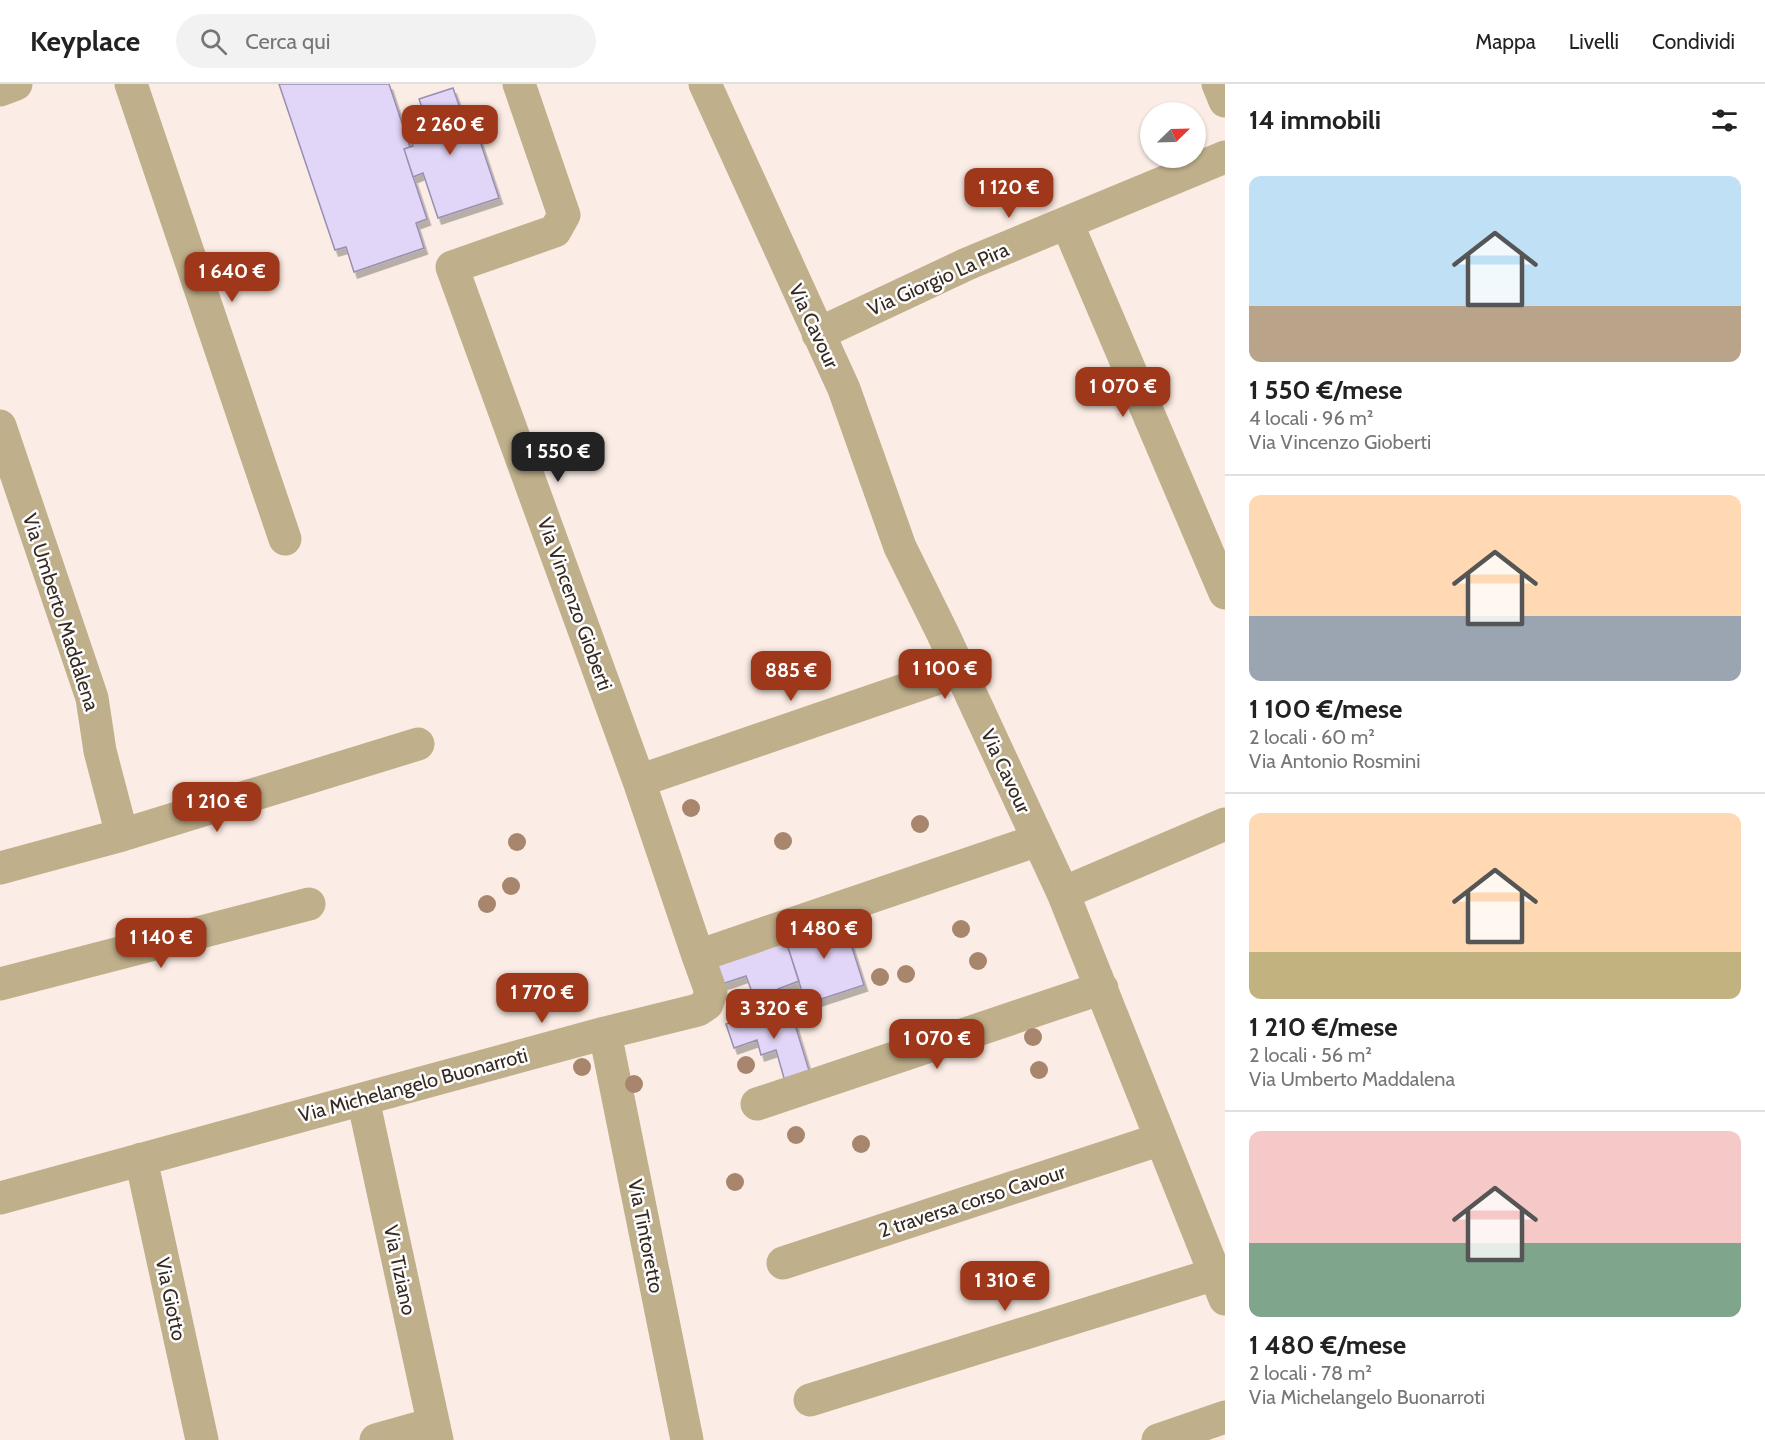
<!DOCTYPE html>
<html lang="it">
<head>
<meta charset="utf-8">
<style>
	:root { --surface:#fff; --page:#f2f2f2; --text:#222; --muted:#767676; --line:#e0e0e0; --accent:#9f371a }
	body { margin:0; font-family:Cabin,sans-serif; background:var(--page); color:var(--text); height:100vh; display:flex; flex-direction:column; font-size:22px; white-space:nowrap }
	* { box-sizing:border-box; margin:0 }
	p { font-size:20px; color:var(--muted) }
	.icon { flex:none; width:33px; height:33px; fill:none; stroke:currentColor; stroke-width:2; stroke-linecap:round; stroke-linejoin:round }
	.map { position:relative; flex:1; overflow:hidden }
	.details { display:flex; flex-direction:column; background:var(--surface); width:540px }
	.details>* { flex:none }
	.needle { width:39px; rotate:67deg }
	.buttons { position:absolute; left:1140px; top:18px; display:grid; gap:12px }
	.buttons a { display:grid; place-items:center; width:66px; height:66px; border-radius:50%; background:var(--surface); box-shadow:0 2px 4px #0004; font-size:30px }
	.price { position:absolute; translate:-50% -51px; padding:0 14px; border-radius:12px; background:var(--accent); color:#fff; font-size:20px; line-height:39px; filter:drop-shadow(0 2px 3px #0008) }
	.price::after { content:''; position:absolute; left:50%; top:36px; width:18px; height:14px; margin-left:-9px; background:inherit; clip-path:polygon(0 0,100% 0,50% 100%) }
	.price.active { background:#222; color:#fff }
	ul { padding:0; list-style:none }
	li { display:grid; align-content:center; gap:12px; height:318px; padding:0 24px }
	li+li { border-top:2px solid var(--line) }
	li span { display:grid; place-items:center; height:186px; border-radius:12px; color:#555 }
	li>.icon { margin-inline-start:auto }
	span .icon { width:108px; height:108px; fill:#fffc; stroke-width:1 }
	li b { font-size:26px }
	h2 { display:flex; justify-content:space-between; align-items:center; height:72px; padding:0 24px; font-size:26px }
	header { display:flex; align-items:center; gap:36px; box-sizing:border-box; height:84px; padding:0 30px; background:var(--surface); border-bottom:2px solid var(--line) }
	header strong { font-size:28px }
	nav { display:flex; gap:33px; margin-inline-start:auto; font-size:21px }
	.search { width:420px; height:54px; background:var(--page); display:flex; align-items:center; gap:15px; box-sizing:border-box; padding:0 21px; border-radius:33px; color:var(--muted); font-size:22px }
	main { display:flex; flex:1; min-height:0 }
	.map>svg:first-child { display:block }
	.building { fill:#e1d6f8; stroke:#998faf; stroke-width:1.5; filter:url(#shadow) }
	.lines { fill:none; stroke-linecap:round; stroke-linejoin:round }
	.minor { stroke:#bfaf8b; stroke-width:33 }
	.tree { fill:#a8866d }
	.labels { text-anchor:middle; stroke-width:5; stroke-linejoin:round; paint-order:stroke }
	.street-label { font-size:20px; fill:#362921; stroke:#fdfdfd }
</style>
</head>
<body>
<header>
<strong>Keyplace</strong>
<div class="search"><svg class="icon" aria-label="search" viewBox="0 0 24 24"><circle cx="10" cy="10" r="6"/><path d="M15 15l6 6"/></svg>Cerca qui</div>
<nav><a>Mappa</a><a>Livelli</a><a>Condividi</a></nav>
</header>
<main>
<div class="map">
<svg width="1225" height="1356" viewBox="0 0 1225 1356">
	<defs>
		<filter id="shadow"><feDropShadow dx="3.5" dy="6" stdDeviation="0" flood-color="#0004"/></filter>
	</defs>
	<rect width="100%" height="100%" fill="#fbede5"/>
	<path class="building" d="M279,0H389L410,63L404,65L427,135L416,139L424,164L354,188L346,163L335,166Z
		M453,4L462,30L470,27L499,114L438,134L423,89L413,93L404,65L413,62L408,48L428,41L419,15Z
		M842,832L864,901L806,920L784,851Z
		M784,851L799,897L778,905L782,918L759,927L746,892L719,901L713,883Z
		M789,921L811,993L786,1001L776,966L761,971L757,956L734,964L726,940Z"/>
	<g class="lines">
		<path class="minor" d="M131,0L285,455
			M519,0L564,131L555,147L452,183L639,697L698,872
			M705,0L844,305L900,463L943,550L1063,809L1225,1215
			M1218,0L1225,17
			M0,6L16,0
			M1067,139L1225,509
			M818,250L967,180L1225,73
			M0,342L92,614L100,667L122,751
			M639,697L959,587
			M0,784L122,751L418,660
			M1063,809L1225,740
			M0,900L309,820
			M605,949L687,1356
			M363,1015L437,1356
			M757,1020L1102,904
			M141,1075L202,1356
			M0,1114L605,949L698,926L707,920L711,908L698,872L1038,756
			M783,1179L1161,1055
			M810,1316L1215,1190
			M376,1356L433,1340
			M1158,1356L1225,1333"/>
	</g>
	<g class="tree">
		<circle cx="691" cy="724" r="9"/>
		<circle cx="920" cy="740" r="9"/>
		<circle cx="783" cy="757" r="9"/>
		<circle cx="517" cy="758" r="9"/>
		<circle cx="511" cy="802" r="9"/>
		<circle cx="487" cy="820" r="9"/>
		<circle cx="961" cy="845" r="9"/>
		<circle cx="978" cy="877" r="9"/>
		<circle cx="906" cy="890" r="9"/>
		<circle cx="880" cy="893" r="9"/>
		<circle cx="1033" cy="953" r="9"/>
		<circle cx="746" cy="981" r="9"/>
		<circle cx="582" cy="983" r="9"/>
		<circle cx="1039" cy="986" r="9"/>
		<circle cx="634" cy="1000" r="9"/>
		<circle cx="796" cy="1051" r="9"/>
		<circle cx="861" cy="1060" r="9"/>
		<circle cx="735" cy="1098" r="9"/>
	</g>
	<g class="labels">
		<g class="street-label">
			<text transform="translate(938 195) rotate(-24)" y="7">Via Giorgio La Pira</text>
			<text transform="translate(814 242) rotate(65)" y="7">Via Cavour</text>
			<text transform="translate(575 520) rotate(70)" y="7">Via Vincenzo Gioberti</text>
			<text transform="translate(61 528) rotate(72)" y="7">Via Umberto Maddalena</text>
			<text transform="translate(1006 687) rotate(65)" y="7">Via Cavour</text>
			<text transform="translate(413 1001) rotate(-15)" y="7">Via Michelangelo Buonarroti</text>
			<text transform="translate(972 1117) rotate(-18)" y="7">2 traversa corso Cavour</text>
			<text transform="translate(646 1152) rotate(79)" y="7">Via Tintoretto</text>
			<text transform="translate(400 1186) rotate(78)" y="7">Via Tiziano</text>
			<text transform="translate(171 1215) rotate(78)" y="7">Via Giotto</text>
		</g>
	</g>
</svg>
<div class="buttons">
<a><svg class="needle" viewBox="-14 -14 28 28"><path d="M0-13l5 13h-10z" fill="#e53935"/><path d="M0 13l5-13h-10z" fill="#767676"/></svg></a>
</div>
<b class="price" style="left:450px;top:72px">2 260 €</b>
<b class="price" style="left:1009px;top:135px">1 120 €</b>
<b class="price" style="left:232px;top:219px">1 640 €</b>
<b class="price" style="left:1123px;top:334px">1 070 €</b>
<b class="price active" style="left:558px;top:399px">1 550 €</b>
<b class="price" style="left:945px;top:616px">1 100 €</b>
<b class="price" style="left:791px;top:618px">885 €</b>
<b class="price" style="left:217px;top:749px">1 210 €</b>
<b class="price" style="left:824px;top:876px">1 480 €</b>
<b class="price" style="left:161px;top:885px">1 140 €</b>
<b class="price" style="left:542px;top:940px">1 770 €</b>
<b class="price" style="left:774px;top:956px">3 320 €</b>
<b class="price" style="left:937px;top:986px">1 070 €</b>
<b class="price" style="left:1005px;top:1228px">1 310 €</b>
</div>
<section class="details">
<h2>14 immobili<svg class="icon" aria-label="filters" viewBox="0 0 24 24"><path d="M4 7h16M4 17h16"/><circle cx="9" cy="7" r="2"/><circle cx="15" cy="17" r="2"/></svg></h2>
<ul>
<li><span style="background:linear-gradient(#bfe0f5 70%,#b9a48a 0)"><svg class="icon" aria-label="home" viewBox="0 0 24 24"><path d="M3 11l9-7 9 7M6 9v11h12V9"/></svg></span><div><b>1 550 €/mese</b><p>4 locali · 96 m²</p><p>Via Vincenzo Gioberti</p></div></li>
<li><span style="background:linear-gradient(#ffd9b3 65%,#9aa5b1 0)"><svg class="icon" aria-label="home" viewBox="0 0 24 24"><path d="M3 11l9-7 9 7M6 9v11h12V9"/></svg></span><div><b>1 100 €/mese</b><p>2 locali · 60 m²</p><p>Via Antonio Rosmini</p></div></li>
<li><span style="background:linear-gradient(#ffd9b3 75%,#c2b280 0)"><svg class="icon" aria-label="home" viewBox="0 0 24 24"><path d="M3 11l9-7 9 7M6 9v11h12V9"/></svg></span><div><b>1 210 €/mese</b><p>2 locali · 56 m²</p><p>Via Umberto Maddalena</p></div></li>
<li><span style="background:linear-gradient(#f6c9c9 60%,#7fa58c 0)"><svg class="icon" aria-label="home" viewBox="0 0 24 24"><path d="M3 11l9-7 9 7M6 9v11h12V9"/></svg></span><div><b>1 480 €/mese</b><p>2 locali · 78 m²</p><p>Via Michelangelo Buonarroti</p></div></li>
</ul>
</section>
</main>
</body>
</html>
